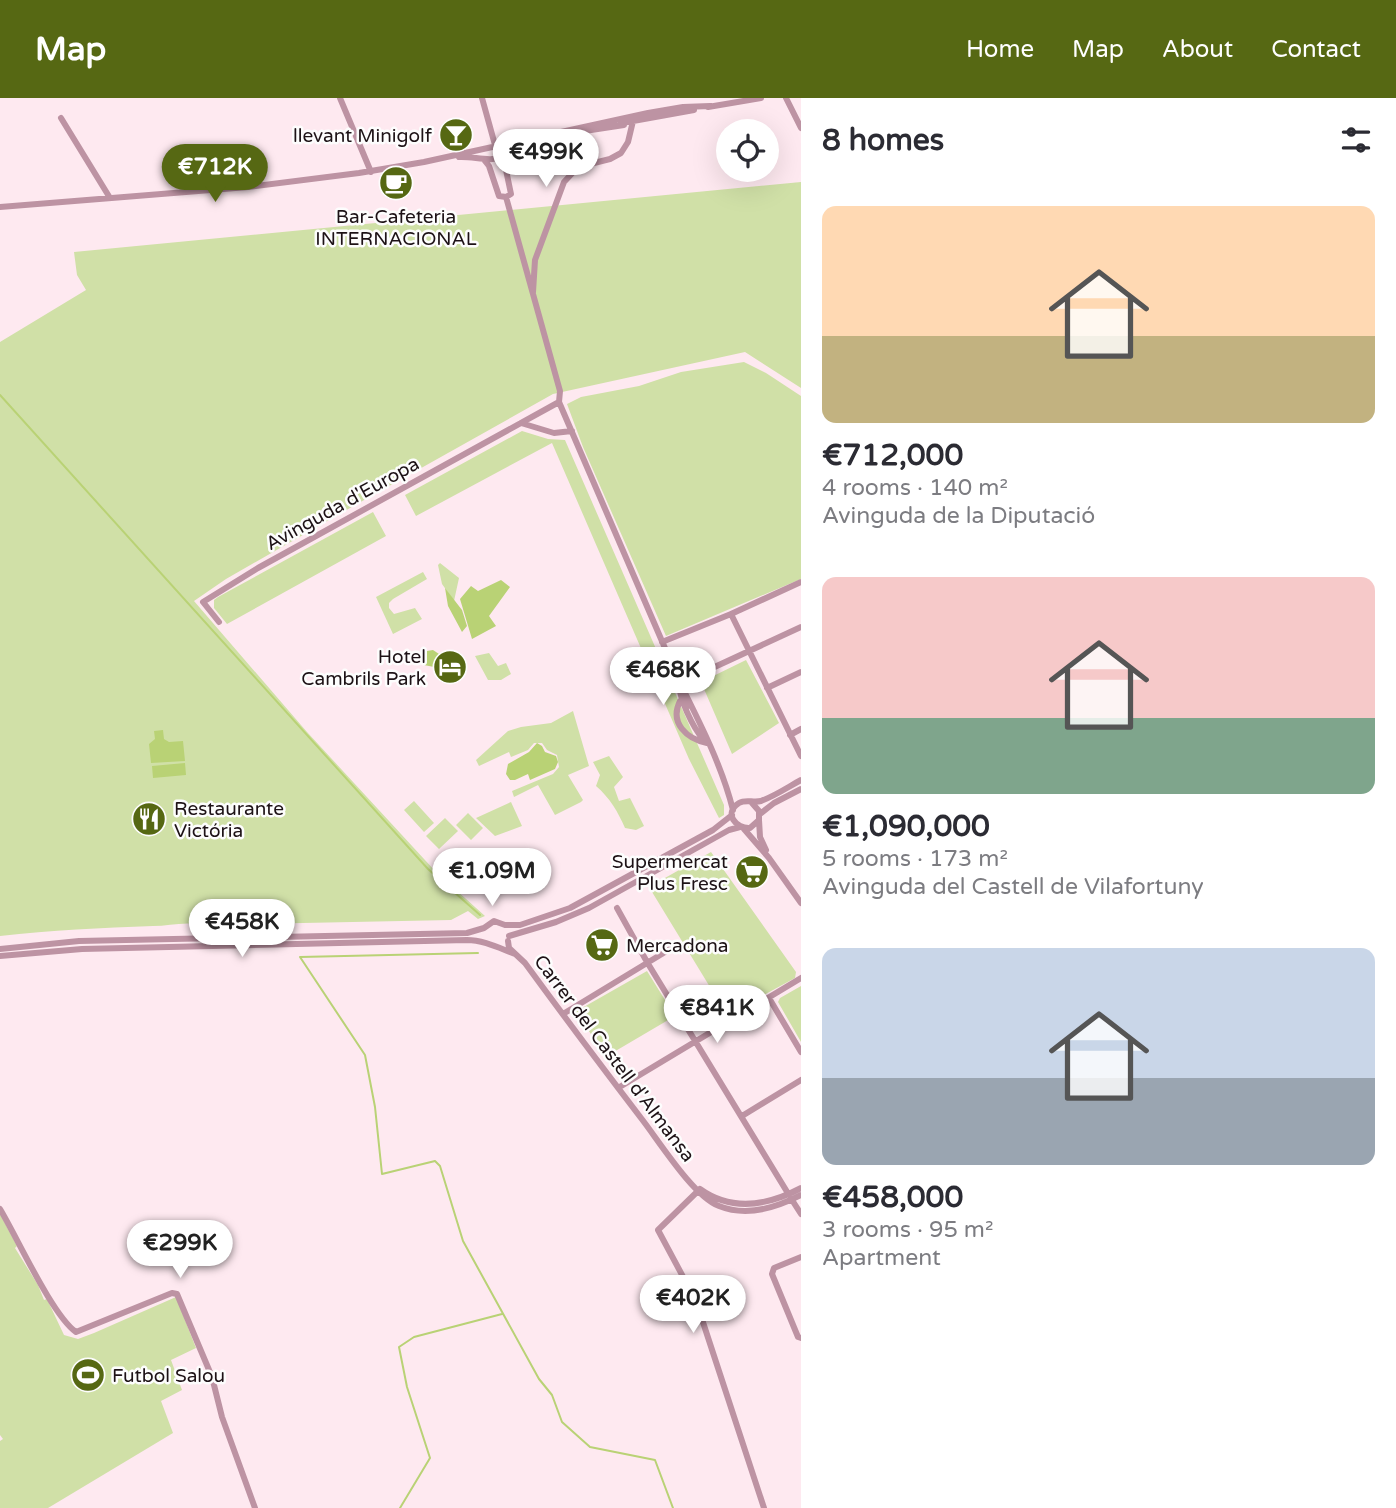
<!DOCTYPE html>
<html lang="en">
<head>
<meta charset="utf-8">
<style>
	:root { --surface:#fff; --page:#f2f2f3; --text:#2b2b33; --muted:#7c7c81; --accent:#566813 }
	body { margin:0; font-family:"Varela Round",sans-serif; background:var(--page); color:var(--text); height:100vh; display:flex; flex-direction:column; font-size:26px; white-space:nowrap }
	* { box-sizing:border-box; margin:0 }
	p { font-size:23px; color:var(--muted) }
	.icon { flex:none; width:38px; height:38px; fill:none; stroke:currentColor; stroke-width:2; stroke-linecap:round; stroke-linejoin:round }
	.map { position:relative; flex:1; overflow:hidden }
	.sheet { display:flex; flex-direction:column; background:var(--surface); width:595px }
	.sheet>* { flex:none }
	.controls { position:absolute; left:716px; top:21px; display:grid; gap:14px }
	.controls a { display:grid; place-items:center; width:63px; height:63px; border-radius:50%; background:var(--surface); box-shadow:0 7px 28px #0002; font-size:35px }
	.price { position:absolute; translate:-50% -60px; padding:0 16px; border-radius:24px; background:#fff; color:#222; font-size:23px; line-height:46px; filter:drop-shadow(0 2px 4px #0008) }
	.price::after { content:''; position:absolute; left:50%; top:42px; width:21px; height:16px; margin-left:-10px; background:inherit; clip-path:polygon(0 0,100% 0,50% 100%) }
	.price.current { background:var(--accent); color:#fff }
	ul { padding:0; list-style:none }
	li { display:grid; align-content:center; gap:14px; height:371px; padding:0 21px }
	li span { display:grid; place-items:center; height:217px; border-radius:14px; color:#555 }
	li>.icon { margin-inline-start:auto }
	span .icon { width:126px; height:126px; fill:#fffc; stroke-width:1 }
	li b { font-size:30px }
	h2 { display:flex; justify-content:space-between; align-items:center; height:84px; padding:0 21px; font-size:30px }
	header { display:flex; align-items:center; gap:42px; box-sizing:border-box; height:98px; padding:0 35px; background:var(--accent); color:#fff }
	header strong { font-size:33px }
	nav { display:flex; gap:38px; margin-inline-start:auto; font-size:24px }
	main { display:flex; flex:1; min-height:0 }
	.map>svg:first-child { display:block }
	.green { fill:#d0e0a7 }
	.water { fill:#b9d275 }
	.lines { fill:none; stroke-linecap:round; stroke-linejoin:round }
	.stream { stroke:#b9d275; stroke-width:2 }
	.minor { stroke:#bd93a3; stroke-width:6 }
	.labels { text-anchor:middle; stroke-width:5; stroke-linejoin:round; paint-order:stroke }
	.poi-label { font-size:19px; fill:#1d1216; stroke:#fdfdfd; text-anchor:end }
	.street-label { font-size:19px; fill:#1d1216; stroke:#fdfdfd }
</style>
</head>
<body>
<header>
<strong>Map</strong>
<nav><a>Home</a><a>Map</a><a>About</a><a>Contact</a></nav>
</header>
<main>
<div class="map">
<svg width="801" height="1410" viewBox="0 0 801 1410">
	<rect width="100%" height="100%" fill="#fee9f0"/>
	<path class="green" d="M801,84V290L745,254L553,296L357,406L226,481L194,503L307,634L436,774L485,818L478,821L468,813L451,822L202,827C185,823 169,828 153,828C102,830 51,832 0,838V244L86,192L77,177L74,154Z
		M744,264L766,275L801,298V481L666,538L583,349L567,306L581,299L639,288L681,274Z
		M522,333L548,341L565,342L724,707V717L719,720L689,661L552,345L416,418L405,397Z
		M373,414L386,438L227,526L214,510V502L218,499Z
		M440,465L459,480L454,503L442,486L438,467Z
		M423,474L427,481L393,501L389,505V510L394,516L415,510L422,521L393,536L376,499Z
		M489,555L498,568L506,565L511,576L501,582H488L475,558Z
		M746,562L779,625L732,656L701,584Z
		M573,613L589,668L568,677L583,702L581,704L555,717L538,687L514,699L512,693L553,676L559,669L557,657L547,652L542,645H534L528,652L511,659L509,654L479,668L476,662L508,633L521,629L551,625Z
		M609,658L623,679L614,689L619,703L630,700L644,728L636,732L625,730C618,714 610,700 596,688L600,677L593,664Z
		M414,703L434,725L424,734L404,712Z
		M511,704L522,728L495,738L476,720Z
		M468,715L483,730L471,742L456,727Z
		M445,720L458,733L439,751L426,738Z
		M711,754L796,874L795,880L727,917L649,789Z
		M647,873L675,918L607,958L575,914Z
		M801,888V944L778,904L780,900Z
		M0,1116L17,1148L15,1150L38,1187L44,1202L47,1201L64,1237L78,1241L94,1235L176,1199L196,1250L171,1262L182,1292L161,1303L173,1335L48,1410H0V1343L3,1341L0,1337Z"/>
	<path class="water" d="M501,482L510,489L489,518L496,528L472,541L460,501L471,488L478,493Z
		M445,490L462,512L467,528L462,534L448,508Z
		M433,552L445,560L448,568L446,572L441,574L434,569L424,567L423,561L427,553Z
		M163,632L164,641L169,644L183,643L185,663L151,665L149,646L155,641L154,633Z
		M537,645L542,648L545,654L556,658L558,664L555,671L530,682L528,676L515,682H510L506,676L508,666L529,654Z
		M185,665L186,677L153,680L152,668Z"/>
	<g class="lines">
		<path class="stream" d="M0,297L428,771L480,817
			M478,855L300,859L365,957L375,1009L382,1076L435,1063L440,1068L463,1143L539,1281L552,1297L562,1324L590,1349L655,1362L673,1410
			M400,1410L430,1360L407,1289L399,1249L414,1239L502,1216"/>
		<path class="minor" d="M340,0L371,74
			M482,0L495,47
			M786,0L801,30
			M708,9L761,0
			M61,20L110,100
			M622,25L694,12
			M578,34L624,27
			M459,59C475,58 489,65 506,58C514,55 517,48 526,45
			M485,63L489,68L499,98L506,99L511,96L506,72L510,57
			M506,99L560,293L559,304
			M0,109L248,89L359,75L424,64L648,15L683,9L710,8
			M533,194L535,162L564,84L578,69L610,61L621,55L628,44L633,23
			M559,304L680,585C700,625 722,668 733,712
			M521,325L554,335L572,333
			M731,516L801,658
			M219,524L203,504L258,470L559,304
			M662,544L731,516L801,484
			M680,585L801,529
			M680,585C677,598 694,631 703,641
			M767,590L801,574
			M688,608L686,603H680C669,625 687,641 707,645
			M790,637L801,631
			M752,705L759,713V722L750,730C736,731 723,715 739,705C746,701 753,705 761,703C775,698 788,689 801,682
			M760,716L774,705L801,691
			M759,722L760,739L766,752
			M744,731L769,760L801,805
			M617,810L647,864L789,1097
			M509,838L556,824L589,810L729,732L740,729
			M508,843L509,850L525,865C563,917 602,969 641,1020C659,1043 693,1098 719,1108C746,1119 776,1110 801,1097
			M0,851L79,843L467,835L484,830L494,823L505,827H520L570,810L713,732L732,717
			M0,858L82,851L467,842C483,842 499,850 515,856
			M769,900L801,954
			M563,916L675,848
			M618,990L801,880
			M742,1018L801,982
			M700,1091C732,1114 767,1108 801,1090
			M699,1092L658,1132L696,1203L764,1410
			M792,1102L801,1116
			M0,1111C17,1139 52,1217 76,1234L172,1195L177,1196L212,1279L222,1319L255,1410
			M801,1159L774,1170L772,1176L798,1239L801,1240"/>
	</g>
	<defs>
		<g id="bar-disc" transform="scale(1.75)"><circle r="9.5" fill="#566813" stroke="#fdfdfd"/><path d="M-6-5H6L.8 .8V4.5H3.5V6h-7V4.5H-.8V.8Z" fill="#fff"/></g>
		<g id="cafe-disc" transform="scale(1.75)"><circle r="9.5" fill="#566813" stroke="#fdfdfd"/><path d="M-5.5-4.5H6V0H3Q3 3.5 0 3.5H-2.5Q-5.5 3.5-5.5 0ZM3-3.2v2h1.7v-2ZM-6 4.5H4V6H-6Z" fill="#fff"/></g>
		<g id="hotel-disc" transform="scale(1.75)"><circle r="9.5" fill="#566813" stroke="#fdfdfd"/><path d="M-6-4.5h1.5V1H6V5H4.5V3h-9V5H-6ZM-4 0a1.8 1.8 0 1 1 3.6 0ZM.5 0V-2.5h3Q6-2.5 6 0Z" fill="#fff"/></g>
		<g id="restaurant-disc" transform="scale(1.75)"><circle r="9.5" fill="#566813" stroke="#fdfdfd"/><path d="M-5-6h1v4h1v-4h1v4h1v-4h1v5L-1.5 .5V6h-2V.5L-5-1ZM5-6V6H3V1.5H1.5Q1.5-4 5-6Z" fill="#fff"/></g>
		<g id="supermarket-disc" transform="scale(1.75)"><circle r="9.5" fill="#566813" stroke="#fdfdfd"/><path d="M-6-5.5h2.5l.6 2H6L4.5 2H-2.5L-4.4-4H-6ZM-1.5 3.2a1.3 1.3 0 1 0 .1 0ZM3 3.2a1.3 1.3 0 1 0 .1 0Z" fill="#fff"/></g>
		<g id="stadium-disc" transform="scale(1.75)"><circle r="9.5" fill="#566813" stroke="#fdfdfd"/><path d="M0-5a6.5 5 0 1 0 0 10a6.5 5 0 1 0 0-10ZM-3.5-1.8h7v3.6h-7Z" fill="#fff"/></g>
	</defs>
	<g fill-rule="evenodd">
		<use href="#bar-disc" x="456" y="37"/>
		<use href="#cafe-disc" x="396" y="85"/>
		<use href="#hotel-disc" x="450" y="569"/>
		<use href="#restaurant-disc" x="149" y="721"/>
		<use href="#supermarket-disc" x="752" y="774"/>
		<use href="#supermarket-disc" x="602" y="847"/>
		<use href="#stadium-disc" x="88" y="1277"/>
	</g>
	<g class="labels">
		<g class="poi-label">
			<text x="432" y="44">llevant Minigolf</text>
			<text x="396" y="125" text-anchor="middle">Bar-Cafeteria<tspan x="396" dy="22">INTERNACIONAL</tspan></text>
			<text x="426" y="565">Hotel<tspan x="426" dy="22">Cambrils Park</tspan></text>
			<text x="174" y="717" text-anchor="start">Restaurante<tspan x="174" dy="22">Victória</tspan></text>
			<text x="728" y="770">Supermercat<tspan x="728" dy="22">Plus Fresc</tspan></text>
			<text x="626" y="854" text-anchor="start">Mercadona</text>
			<text x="112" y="1284" text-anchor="start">Futbol Salou</text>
		</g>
		<g class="street-label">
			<text transform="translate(342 405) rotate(-29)" y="7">Avinguda d'Europa</text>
			<text transform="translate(615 960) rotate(53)" y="7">Carrer del Castell d'Almansa</text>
		</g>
	</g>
</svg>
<div class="controls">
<a><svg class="icon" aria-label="locate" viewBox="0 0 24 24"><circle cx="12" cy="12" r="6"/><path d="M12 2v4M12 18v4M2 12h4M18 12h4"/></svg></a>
</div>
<b class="price" style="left:546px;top:91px">€499K</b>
<b class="price current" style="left:215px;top:106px">€712K</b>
<b class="price" style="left:663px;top:609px">€468K</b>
<b class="price" style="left:492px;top:810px">€1.09M</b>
<b class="price" style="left:242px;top:861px">€458K</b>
<b class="price" style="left:717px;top:947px">€841K</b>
<b class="price" style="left:180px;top:1182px">€299K</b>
<b class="price" style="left:693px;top:1237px">€402K</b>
</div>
<section class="sheet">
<h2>8 homes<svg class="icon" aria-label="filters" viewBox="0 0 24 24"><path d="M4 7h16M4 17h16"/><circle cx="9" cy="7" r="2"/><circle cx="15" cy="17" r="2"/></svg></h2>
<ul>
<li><span style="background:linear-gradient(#ffd9b3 60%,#c2b280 0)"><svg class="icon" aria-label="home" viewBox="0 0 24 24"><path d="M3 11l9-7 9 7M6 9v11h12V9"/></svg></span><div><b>€712,000</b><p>4 rooms · 140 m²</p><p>Avinguda de la Diputació</p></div></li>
<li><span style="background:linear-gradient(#f6c9c9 65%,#7fa58c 0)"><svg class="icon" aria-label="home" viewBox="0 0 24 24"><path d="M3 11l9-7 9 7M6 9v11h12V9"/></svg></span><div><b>€1,090,000</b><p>5 rooms · 173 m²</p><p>Avinguda del Castell de Vilafortuny</p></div></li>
<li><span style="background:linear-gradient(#c9d6e8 60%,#9aa5b1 0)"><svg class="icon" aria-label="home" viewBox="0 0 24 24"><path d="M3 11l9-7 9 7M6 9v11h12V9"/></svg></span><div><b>€458,000</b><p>3 rooms · 95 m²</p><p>Apartment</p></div></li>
</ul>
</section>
</main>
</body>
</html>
